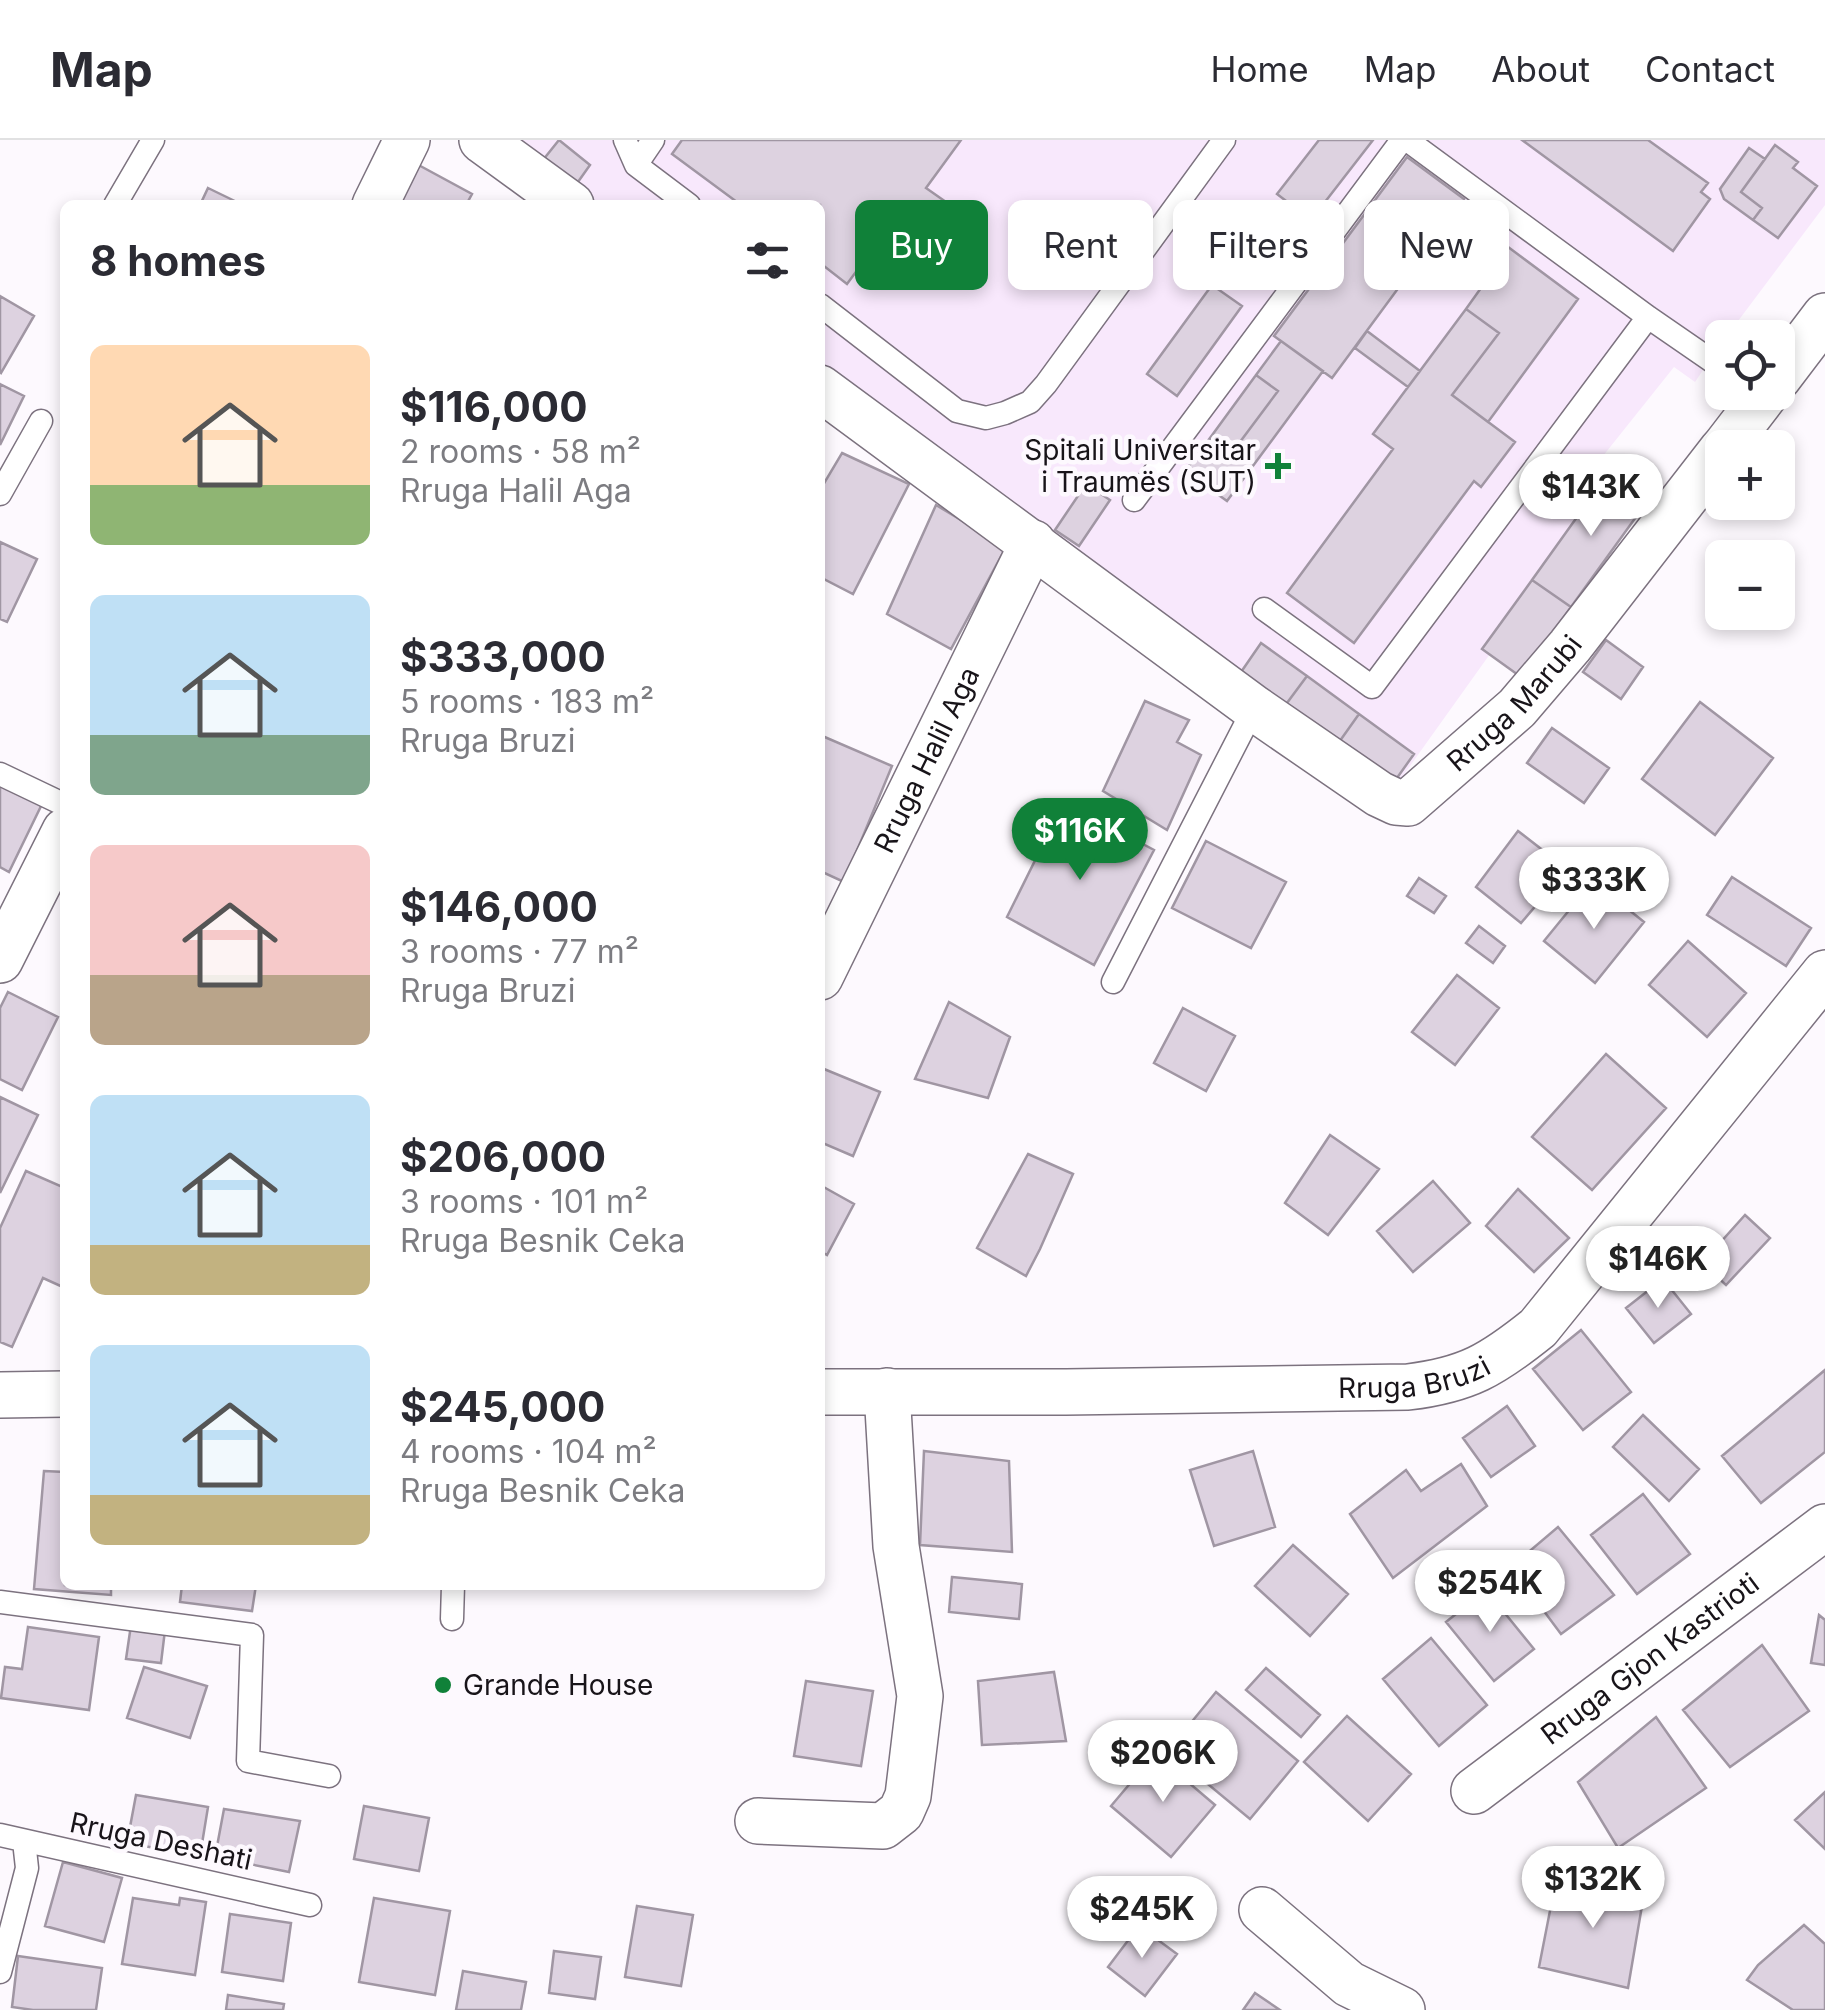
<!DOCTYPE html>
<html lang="en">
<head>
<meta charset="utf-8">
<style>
	:root { --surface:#fff; --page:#f7f7f7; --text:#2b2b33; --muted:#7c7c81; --line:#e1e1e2; --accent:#108139 }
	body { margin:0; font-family:Inter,sans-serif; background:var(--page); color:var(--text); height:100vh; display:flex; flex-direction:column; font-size:38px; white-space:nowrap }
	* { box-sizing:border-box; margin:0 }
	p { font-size:32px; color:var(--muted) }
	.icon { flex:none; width:55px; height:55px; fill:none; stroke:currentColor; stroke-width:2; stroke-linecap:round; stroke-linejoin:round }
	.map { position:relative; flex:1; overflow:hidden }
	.sheet { position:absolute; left:60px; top:60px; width:765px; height:1390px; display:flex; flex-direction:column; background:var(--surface); border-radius:15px; box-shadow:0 5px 15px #0003 }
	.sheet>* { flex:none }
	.hud { position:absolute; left:855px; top:60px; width:820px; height:90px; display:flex; gap:20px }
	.controls { position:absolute; left:1705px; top:180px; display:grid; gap:20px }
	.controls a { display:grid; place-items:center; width:90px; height:90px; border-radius:15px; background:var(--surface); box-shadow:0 5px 15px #0003; font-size:50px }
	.price { position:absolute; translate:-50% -85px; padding:0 22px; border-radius:35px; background:#fff; color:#222; font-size:32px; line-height:65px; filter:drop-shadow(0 2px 5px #0008) }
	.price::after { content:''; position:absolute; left:50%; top:60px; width:30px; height:22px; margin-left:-15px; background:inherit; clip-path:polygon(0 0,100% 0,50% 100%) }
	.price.active { background:var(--accent); color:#fff }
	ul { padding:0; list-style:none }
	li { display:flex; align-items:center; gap:30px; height:250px; padding:0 30px }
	li span { display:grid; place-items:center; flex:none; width:280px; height:200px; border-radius:15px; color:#555 }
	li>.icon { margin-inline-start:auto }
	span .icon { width:120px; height:120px; fill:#fffc; stroke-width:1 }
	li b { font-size:42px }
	h2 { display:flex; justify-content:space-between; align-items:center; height:120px; padding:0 30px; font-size:42px }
	.tag { padding:0 35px; border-radius:15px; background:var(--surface); box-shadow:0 5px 15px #0003; font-size:35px; line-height:90px }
	.tag.active { background:var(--accent); color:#fff }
	header { display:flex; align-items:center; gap:60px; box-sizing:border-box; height:140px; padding:0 50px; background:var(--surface); border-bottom:2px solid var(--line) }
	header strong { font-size:48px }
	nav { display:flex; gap:55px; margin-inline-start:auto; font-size:35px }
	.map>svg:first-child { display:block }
	.built { fill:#f8e8fc }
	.building { fill:#ddd2e0; stroke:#a096a3; stroke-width:2.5 }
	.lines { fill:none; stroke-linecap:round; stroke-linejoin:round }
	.service-casing { stroke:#7c727f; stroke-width:25 }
	.minor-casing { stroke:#7c727f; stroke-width:48 }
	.service { stroke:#fff; stroke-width:22 }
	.minor { stroke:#fff; stroke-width:45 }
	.poi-dot { fill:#108139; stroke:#fdf9fe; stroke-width:4 }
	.labels { text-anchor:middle; stroke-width:9; stroke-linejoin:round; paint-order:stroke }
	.poi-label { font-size:28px; fill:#181419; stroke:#fdf9fe; text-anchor:end }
	.street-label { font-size:28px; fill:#181419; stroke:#fdf9fe }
</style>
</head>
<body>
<header>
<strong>Map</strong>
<nav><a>Home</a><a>Map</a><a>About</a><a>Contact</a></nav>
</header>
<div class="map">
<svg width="1825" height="1870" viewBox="0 0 1825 1870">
	<rect width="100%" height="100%" fill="#fdf9fe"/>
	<path class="built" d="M506,0H1825V65L1726,197L1722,198V202L1695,242L1674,227L1599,321L1610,331L1482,508L1490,514L1395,647L820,229V65H595Z"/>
	<path class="building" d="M559,0L590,25L573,49L539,25Z
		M682,0H961L926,48L956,69L921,116L886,91L847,144L820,123V65H741L672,14Z
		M1319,0H1373L1311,80L1277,54Z
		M1522,0H1648L1708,43L1701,52L1710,59L1673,111Z
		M1775,5L1798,22L1793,28L1817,46L1778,98L1753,80L1762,68L1741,52Z
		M1749,8L1765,19L1741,52L1762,68L1753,80L1724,59L1720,49Z
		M1407,17L1464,59L1332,238L1274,196Z
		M413,22L472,54L466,65H389Z
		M208,48L243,65H200Z
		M1457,69L1578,159L1488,282L1452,255L1499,193L1466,169L1481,148L1428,109Z
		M1212,145L1242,166L1177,256L1147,234Z
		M0,156L34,176L1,233L0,232Z
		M1466,169L1499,193L1452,255L1515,302L1481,347L1474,341L1354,503L1287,453L1393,309L1373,294Z
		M1367,191L1420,231L1408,247L1355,208Z
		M1281,201L1323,231L1227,361L1185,331L1210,298L1231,314L1278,251L1256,235Z
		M1256,235L1278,251L1231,314L1210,298Z
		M0,244L24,256L0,305Z
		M842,313L909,344L853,454L820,437V350Z
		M1610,331L1649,359L1571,467L1532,440Z
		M1086,344L1110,360L1079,406L1055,390Z
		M936,365L1006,407L951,509L887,474Z
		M0,402L37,419L7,482L0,479Z
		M1532,440L1571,467L1521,537L1482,509Z
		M1606,500L1643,527L1621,559L1583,532Z
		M1261,503L1307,536L1284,567L1239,535Z
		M1307,536L1359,574L1337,605L1284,567Z
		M1145,561L1189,580L1177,602L1201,615L1167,690L1103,651Z
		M1700,562L1773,618L1715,695L1642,639Z
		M1359,574L1414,614L1392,645L1337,605Z
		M1552,588L1609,628L1584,663L1527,623Z
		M820,595L892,626L844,742L820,731Z
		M0,643L42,664L9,732L0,727Z
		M1064,662L1154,710L1094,825L1007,777Z
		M1518,691L1567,729L1521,783L1476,747Z
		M1206,701L1286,742L1251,808L1172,768Z
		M1732,737L1811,788L1786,826L1707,775Z
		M1419,738L1446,756L1434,773L1407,756Z
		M1593,741L1644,782L1595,843L1544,801Z
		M1479,786L1505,806L1493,823L1466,803Z
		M1688,801L1746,853L1707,897L1649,845Z
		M1457,835L1499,868L1455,925L1412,892Z
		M8,852L58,877L22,950L0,939V868Z
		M949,862L1010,897L988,958L915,939Z
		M1183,868L1235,896L1206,951L1154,923Z
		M1606,914L1666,968L1592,1050L1532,997Z
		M824,929L880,952L853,1016L820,1002V938Z
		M0,957L38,975L0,1053Z
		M1330,995L1379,1029L1328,1095L1285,1063Z
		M1028,1014L1073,1034L1040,1109L1026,1136L977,1108Z
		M26,1031L65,1048V1148L43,1138L12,1207L0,1202V1088Z
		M1433,1041L1470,1083L1413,1132L1377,1091Z
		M820,1045L854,1064L827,1115L820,1111Z
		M1518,1049L1569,1098L1534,1132L1486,1086Z
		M1745,1075L1770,1098L1726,1145L1702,1123Z
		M1663,1139L1691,1174L1654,1203L1626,1168Z
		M1581,1190L1631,1252L1583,1290L1533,1229Z
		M1825,1230V1312L1761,1363L1722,1316Z
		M1507,1266L1535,1306L1491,1337L1463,1298Z
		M1643,1275L1699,1329L1669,1361L1613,1307Z
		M924,1311L1009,1321L1012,1412L920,1405Z
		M1253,1311L1275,1387L1214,1406L1190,1330Z
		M1461,1324L1487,1366L1393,1438L1350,1374L1406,1330L1421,1351Z
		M44,1331L65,1332V1445H111V1455L34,1449Z
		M1643,1354L1690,1414L1637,1454L1591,1395Z
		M1558,1387L1614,1455L1561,1494L1511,1427Z
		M1293,1405L1348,1454L1310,1496L1255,1446Z
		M952,1437L1022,1444L1019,1479L949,1472Z
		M182,1445H256L252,1471L180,1462Z
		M1486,1450L1534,1509L1494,1541L1446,1482Z
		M1819,1475L1825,1480V1525L1811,1523Z
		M131,1485L165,1490L161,1523L126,1519Z
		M28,1487L99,1497L89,1570L1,1558L5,1527L22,1529Z
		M1431,1498L1487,1565L1439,1606L1383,1539Z
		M1762,1505L1809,1571L1730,1627L1683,1570Z
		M144,1527L207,1546L190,1598L127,1578Z
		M1266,1528L1320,1575L1301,1597L1246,1550Z
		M1054,1532L1066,1601L982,1605L978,1541Z
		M806,1541L873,1551L861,1626L794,1616Z
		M1216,1552L1298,1621L1250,1679L1168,1611Z
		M1347,1576L1411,1634L1368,1681L1304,1622Z
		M1656,1577L1706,1648L1618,1708L1578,1642Z
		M1155,1614L1215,1665L1171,1717L1111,1666Z
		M1825,1652V1709L1795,1680Z
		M136,1655L208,1667L200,1716L127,1703Z
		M364,1666L429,1678L419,1731L354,1719Z
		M224,1669L300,1681L289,1732L215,1717Z
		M63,1722L122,1738L104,1802L45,1786Z
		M1556,1740L1645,1748L1628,1848L1539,1827Z
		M133,1758L179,1765L180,1758L206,1762L195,1835L122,1824Z
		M374,1758L450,1771L435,1855L359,1842Z
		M637,1766L693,1775L681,1846L625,1837Z
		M230,1774L291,1783L283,1841L222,1832Z
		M1804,1785L1825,1804V1870H1793L1747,1840L1758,1825Z
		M1139,1786L1177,1814L1145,1856L1108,1827Z
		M554,1811L601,1817L595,1859L549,1853Z
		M18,1816L102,1828L96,1870H33L12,1867Z
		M463,1831L526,1842L521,1870H456Z
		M1255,1853L1280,1870H1243Z
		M228,1855L284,1864L283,1870H226Z"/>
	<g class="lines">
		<g class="service-casing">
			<path id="service" d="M625,0L636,25L689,65
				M1407,0L1648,177L1722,228
				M636,25L653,0
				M115,65L153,0
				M820,165L957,271L986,278L1005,273L1030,262L1046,244L1224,0
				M0,354L41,281
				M1134,360L1402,0
				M1264,469L1372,547L1648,177
				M0,634L65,665
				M1113,842L1254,568
				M0,1462L252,1495L248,1621L329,1636
				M452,1479L453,1445
				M0,1695L310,1765
				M0,1832L27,1728L24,1701"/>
		</g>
		<g class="minor-casing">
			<g id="minor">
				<path d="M482,0L571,65"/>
				<path d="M375,65L407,0"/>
				<path d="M1778,238L1825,176"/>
				<path id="s1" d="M820,248L1254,568L1379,654L1396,662L1408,663L1517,568L1570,506L1722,310"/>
				<path d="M1724,308L1767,252"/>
				<path d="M0,820L65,691"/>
				<path id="s2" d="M820,837L1033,403"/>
				<path id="s3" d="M820,1252H1066L1408,1247C1467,1240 1492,1225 1538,1188L1825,833"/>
				<path d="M0,1255L65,1254"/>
				<path id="s4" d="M1474,1651L1825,1387"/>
				<path d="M758,1681L883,1686L901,1672L908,1656L920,1556L896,1406L887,1251"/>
				<path d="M1262,1770L1349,1844L1402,1870"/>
			</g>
		</g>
		<use href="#service" class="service"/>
		<use href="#minor" class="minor"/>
	</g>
	<g class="poi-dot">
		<path d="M1273 311h10v10h10v10h-10v10h-10v-10h-10v-10h10z"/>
		<circle cx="443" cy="1545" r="10"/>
	</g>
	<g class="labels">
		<g class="poi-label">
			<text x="1256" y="320">Spitali Universitar<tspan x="1256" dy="32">i Traumës (SUT)</tspan></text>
			<text x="463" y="1555" text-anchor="start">Grande House</text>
		</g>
		<g class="street-label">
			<text dy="10" stroke="none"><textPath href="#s1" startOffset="868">Rruga Marubi</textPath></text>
			<text dy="10" stroke="none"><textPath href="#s2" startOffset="242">Rruga Halil Aga</textPath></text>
			<text dy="10" stroke="none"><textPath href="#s3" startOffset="595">Rruga Bruzi</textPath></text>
			<text dy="10" stroke="none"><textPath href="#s4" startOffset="220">Rruga Gjon Kastrioti</textPath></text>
			<text transform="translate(161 1701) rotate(12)" y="10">Rruga Deshati</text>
		</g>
	</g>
</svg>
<div class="controls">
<a><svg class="icon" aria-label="locate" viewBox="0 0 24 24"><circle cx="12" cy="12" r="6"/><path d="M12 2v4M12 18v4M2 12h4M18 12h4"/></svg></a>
<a>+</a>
<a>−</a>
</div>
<b class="price" style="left:1591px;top:399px">$143K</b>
<b class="price active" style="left:1080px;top:743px">$116K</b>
<b class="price" style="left:1594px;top:792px">$333K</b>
<b class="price" style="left:1658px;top:1171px">$146K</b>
<b class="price" style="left:1490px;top:1495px">$254K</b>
<b class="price" style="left:1163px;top:1665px">$206K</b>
<b class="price" style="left:1593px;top:1791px">$132K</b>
<b class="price" style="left:1142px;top:1821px">$245K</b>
<div class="hud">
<a class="tag active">Buy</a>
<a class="tag">Rent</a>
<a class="tag">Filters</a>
<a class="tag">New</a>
</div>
<section class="sheet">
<h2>8 homes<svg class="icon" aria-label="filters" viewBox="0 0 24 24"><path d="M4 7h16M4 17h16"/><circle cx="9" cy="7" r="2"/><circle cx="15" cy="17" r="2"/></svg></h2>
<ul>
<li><span style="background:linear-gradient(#ffd9b3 70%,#8fb573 0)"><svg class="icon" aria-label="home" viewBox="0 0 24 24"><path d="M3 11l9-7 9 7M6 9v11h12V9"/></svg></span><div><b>$116,000</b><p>2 rooms · 58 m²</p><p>Rruga Halil Aga</p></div></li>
<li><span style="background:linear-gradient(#bfe0f5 70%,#7fa58c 0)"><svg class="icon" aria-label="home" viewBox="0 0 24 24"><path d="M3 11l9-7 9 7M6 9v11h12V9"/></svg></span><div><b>$333,000</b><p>5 rooms · 183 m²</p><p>Rruga Bruzi</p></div></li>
<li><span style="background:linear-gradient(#f6c9c9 65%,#b9a48a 0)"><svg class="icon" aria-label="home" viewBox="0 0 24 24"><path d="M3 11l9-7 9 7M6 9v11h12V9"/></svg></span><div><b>$146,000</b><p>3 rooms · 77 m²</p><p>Rruga Bruzi</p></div></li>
<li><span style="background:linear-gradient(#bfe0f5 75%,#c2b280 0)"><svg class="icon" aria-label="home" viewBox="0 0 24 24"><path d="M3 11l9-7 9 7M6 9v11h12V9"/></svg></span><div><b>$206,000</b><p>3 rooms · 101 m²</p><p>Rruga Besnik Ceka</p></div></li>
<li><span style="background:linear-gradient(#bfe0f5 75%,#c2b280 0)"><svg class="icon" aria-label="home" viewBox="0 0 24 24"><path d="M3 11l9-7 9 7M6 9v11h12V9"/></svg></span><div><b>$245,000</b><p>4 rooms · 104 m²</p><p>Rruga Besnik Ceka</p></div></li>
</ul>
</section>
</div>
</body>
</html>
